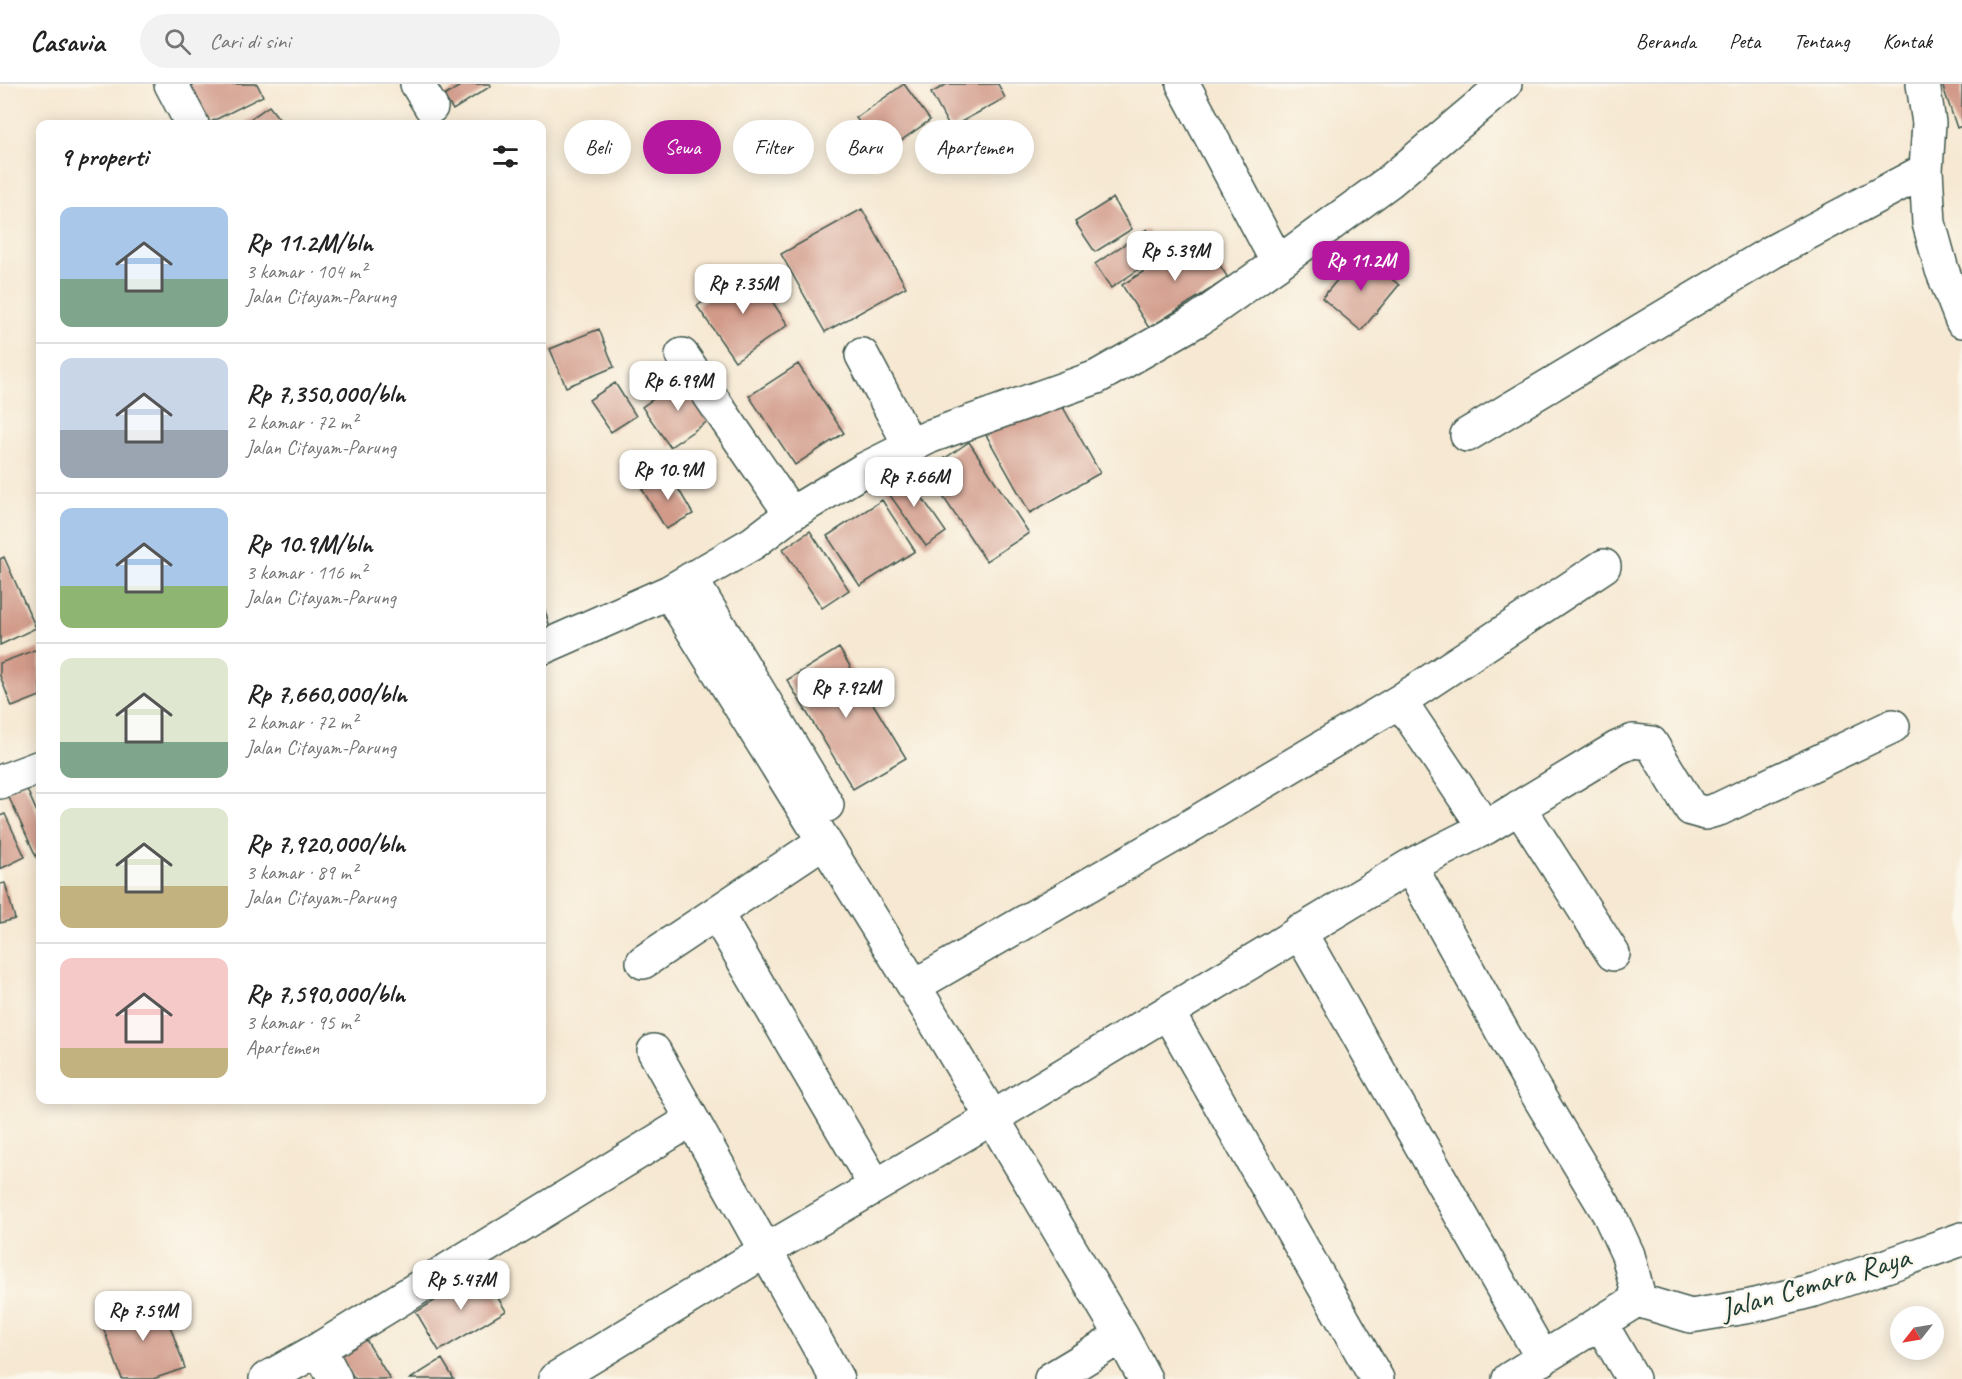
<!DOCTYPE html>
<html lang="id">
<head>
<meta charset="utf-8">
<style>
	:root { --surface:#fff; --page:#f2f2f2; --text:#222; --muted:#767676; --line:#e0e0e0; --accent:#b5179e }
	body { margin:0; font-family:Caveat,sans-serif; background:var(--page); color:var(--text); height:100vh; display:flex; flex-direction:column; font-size:22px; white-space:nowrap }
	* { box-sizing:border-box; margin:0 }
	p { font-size:20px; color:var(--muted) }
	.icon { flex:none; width:33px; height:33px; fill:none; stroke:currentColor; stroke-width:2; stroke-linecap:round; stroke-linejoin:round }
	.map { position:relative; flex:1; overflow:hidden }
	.panel { position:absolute; left:36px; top:36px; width:510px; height:984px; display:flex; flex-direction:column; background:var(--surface); border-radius:12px; box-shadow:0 3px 15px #0003 }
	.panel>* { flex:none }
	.banner { position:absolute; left:564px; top:36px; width:570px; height:54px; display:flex; gap:12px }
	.needle { width:39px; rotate:239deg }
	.fabs { position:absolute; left:1890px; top:1222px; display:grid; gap:12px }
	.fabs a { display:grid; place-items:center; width:54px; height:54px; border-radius:50%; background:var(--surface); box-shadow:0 3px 15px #0003; font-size:30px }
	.price { position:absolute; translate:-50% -51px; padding:0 14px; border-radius:12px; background:#fff; color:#222; font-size:20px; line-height:39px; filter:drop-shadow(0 2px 3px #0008) }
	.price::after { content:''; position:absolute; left:50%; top:36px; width:18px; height:14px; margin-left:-9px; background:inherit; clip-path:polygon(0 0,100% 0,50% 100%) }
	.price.current { background:var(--accent); color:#fff }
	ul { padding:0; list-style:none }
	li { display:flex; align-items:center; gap:18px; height:150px; padding:0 24px }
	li+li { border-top:2px solid var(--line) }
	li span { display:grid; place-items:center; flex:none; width:168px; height:120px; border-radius:12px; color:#555 }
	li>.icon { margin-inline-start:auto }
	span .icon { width:72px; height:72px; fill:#fffc; stroke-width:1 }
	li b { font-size:26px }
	h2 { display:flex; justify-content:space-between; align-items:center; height:72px; padding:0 24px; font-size:26px }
	.chip { padding:0 21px; border-radius:27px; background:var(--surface); box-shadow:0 3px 15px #0003; font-size:21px; line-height:54px }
	.chip.current { background:var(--accent); color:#fff }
	header { display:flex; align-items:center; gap:36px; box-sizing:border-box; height:84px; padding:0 30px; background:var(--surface); border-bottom:2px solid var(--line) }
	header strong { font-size:28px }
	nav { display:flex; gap:33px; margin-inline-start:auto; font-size:21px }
	.search { width:420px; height:54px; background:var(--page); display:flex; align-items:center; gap:15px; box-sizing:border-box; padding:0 21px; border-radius:33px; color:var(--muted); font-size:22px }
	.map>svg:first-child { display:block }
	.building { fill:#d19a89 }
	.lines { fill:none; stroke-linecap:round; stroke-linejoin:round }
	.minor-casing { stroke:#3f574c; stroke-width:36 }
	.minor { stroke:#fff; stroke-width:33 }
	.labels { text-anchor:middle; stroke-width:5; stroke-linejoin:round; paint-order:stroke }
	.street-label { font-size:30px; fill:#1f3d34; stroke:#fbf7ec }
</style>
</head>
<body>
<header>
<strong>Casavia</strong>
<div class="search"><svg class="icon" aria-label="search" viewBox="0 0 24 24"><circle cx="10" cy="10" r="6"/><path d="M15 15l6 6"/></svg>Cari di sini</div>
<nav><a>Beranda</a><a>Peta</a><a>Tentang</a><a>Kontak</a></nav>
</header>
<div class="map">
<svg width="1962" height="1295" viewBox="0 0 1962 1295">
	<rect width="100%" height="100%" fill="#fbf7ec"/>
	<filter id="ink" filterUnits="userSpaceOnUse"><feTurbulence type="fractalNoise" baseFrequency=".0167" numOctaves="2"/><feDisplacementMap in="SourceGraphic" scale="12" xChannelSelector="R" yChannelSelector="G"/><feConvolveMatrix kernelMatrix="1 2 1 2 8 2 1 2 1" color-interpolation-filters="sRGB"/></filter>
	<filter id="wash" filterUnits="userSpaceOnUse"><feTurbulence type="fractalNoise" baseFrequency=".008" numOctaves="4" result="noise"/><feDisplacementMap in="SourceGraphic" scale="24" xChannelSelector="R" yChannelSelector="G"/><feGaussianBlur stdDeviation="1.35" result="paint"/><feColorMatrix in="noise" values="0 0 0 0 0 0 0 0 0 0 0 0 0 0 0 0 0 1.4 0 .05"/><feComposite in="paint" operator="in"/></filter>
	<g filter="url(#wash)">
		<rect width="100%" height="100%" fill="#f6e8d2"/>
		<g id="blocks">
			<path class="building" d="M186,0H257L263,12L207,40Z
				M463,0H490L491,2L453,26L444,12Z
				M904,0L930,36L882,70L856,34Z
				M947,0H998L1005,14L950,44L931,9Z
				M1942,0H1962V42L1957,44Z
				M269,22L283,40H243Z
				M1113,114L1132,145L1095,168L1075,138Z
				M862,125L906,203L825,248L781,170Z
				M1147,145L1163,169L1111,204L1095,180Z
				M1201,151L1228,194L1149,244L1122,201Z
				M1360,169L1399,201L1361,247L1322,214Z
				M751,186L788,241L735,277L697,222Z
				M599,245L614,283L566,303L550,265Z
				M798,280L844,349L795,381L749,312Z
				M686,292L714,333L670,363L642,323Z
				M615,299L636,332L611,348L589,316Z
				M1055,309L1100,389L1030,429L985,349Z
				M969,358L1029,449L986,477L926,387Z
				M903,386L946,448L926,462L882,400Z
				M669,389L693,430L666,445L642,405Z
				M882,416L915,467L860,502L827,452Z
				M810,447L849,506L822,524L783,465Z
				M4,473L36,544L0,561V475Z
				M542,523H544L553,554L542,558Z
				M40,564V612L12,623L0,592V579Z
				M839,564L906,674L853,705L787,596Z
				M24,699L40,735V781L6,707Z
				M5,730L25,773L0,785V732Z
				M5,799L15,835L0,839V800Z
				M482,1188L506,1227L439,1267L416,1228Z
				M160,1214L185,1284L153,1295H122L100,1235Z
				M365,1254L390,1295H355L339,1271Z
				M442,1275L454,1295H410Z"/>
		</g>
	</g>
	<g filter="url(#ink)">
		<use href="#blocks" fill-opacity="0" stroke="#3f574c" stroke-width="1.5"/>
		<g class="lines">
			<g class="minor-casing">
				<path id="minor" d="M171,0L192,40
					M417,0L431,23
					M1183,0L1278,179
					M1923,0L1929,39L1926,86L1929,139L1942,186L1962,237
					M682,271L791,430
					M862,271L911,363
					M1467,351L1772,168L1926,86
					M691,495L827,721
					M669,508L914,902L1122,1252L1145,1295
					M542,564L669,508L753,459L791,430L865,385L931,352L1097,293L1199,235L1278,179L1390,97L1505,0
					M1400,617L1604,482
					M0,698L40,683
					M1519,723L1613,870
					M1410,782L1485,744L1617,664L1633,657L1651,659L1691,725L1705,729L1719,725L1893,642
					M716,829L875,1101
					M1299,847L1543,1275
					M643,878L824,757
					M914,902L1187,744L1400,617L1485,744
					M1168,929L1377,1295
					M654,967L837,1295
					M1601,1240L1633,1295
					M319,1265L691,1036
					M266,1295L319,1265L335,1295
					M555,1295L765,1167L992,1034L1410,782L1533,1003L1609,1130L1628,1171L1637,1206V1216
					M1051,1295L1122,1252
					M1509,1295L1637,1216L1691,1232L1751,1222L1814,1206L1892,1180L1962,1155"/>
			</g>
			<use href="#minor" class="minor"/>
		</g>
	</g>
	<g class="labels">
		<g class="street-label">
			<text transform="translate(1815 1199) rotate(-16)" y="10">Jalan Cemara Raya</text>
		</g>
	</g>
</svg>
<div class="fabs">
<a><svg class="needle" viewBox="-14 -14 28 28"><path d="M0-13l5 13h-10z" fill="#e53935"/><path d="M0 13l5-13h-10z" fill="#767676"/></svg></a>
</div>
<b class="price" style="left:1175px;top:198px">Rp 5.39M</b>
<b class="price current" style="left:1361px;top:208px">Rp 11.2M</b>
<b class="price" style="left:743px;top:231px">Rp 7.35M</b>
<b class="price" style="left:678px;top:328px">Rp 6.99M</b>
<b class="price" style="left:668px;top:417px">Rp 10.9M</b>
<b class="price" style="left:914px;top:424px">Rp 7.66M</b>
<b class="price" style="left:846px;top:635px">Rp 7.92M</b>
<b class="price" style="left:461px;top:1227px">Rp 5.47M</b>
<b class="price" style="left:143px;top:1258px">Rp 7.59M</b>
<div class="banner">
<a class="chip">Beli</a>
<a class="chip current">Sewa</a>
<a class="chip">Filter</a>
<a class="chip">Baru</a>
<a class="chip">Apartemen</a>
</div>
<section class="panel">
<h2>9 properti<svg class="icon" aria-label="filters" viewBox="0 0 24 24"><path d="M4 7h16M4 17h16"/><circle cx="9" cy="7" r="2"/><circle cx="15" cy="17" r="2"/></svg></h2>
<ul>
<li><span style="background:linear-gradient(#a9c7e8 60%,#7fa58c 0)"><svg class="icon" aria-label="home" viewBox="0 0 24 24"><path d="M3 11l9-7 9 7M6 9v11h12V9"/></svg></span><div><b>Rp 11.2M/bln</b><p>3 kamar · 104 m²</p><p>Jalan Citayam-Parung</p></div></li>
<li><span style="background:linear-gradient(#c9d6e8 60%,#9aa5b1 0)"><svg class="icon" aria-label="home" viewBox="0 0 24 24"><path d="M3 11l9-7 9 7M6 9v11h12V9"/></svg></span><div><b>Rp 7,350,000/bln</b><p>2 kamar · 72 m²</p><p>Jalan Citayam-Parung</p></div></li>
<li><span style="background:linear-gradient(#a9c7e8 65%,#8fb573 0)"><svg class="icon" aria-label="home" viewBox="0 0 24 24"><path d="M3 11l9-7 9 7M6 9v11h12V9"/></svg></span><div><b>Rp 10.9M/bln</b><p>3 kamar · 116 m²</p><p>Jalan Citayam-Parung</p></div></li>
<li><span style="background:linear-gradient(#dfe7d0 70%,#7fa58c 0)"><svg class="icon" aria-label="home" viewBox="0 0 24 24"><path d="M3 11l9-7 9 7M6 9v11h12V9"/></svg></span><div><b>Rp 7,660,000/bln</b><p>2 kamar · 72 m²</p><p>Jalan Citayam-Parung</p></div></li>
<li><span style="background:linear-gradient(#dfe7d0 65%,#c2b280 0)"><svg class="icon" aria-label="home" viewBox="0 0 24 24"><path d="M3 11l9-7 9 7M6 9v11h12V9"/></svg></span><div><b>Rp 7,920,000/bln</b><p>3 kamar · 89 m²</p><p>Jalan Citayam-Parung</p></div></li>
<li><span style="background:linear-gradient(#f6c9c9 75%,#c2b280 0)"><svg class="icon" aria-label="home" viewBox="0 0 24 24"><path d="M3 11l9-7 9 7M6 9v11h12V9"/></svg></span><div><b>Rp 7,590,000/bln</b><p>3 kamar · 95 m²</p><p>Apartemen</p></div></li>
</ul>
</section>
</div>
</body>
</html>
